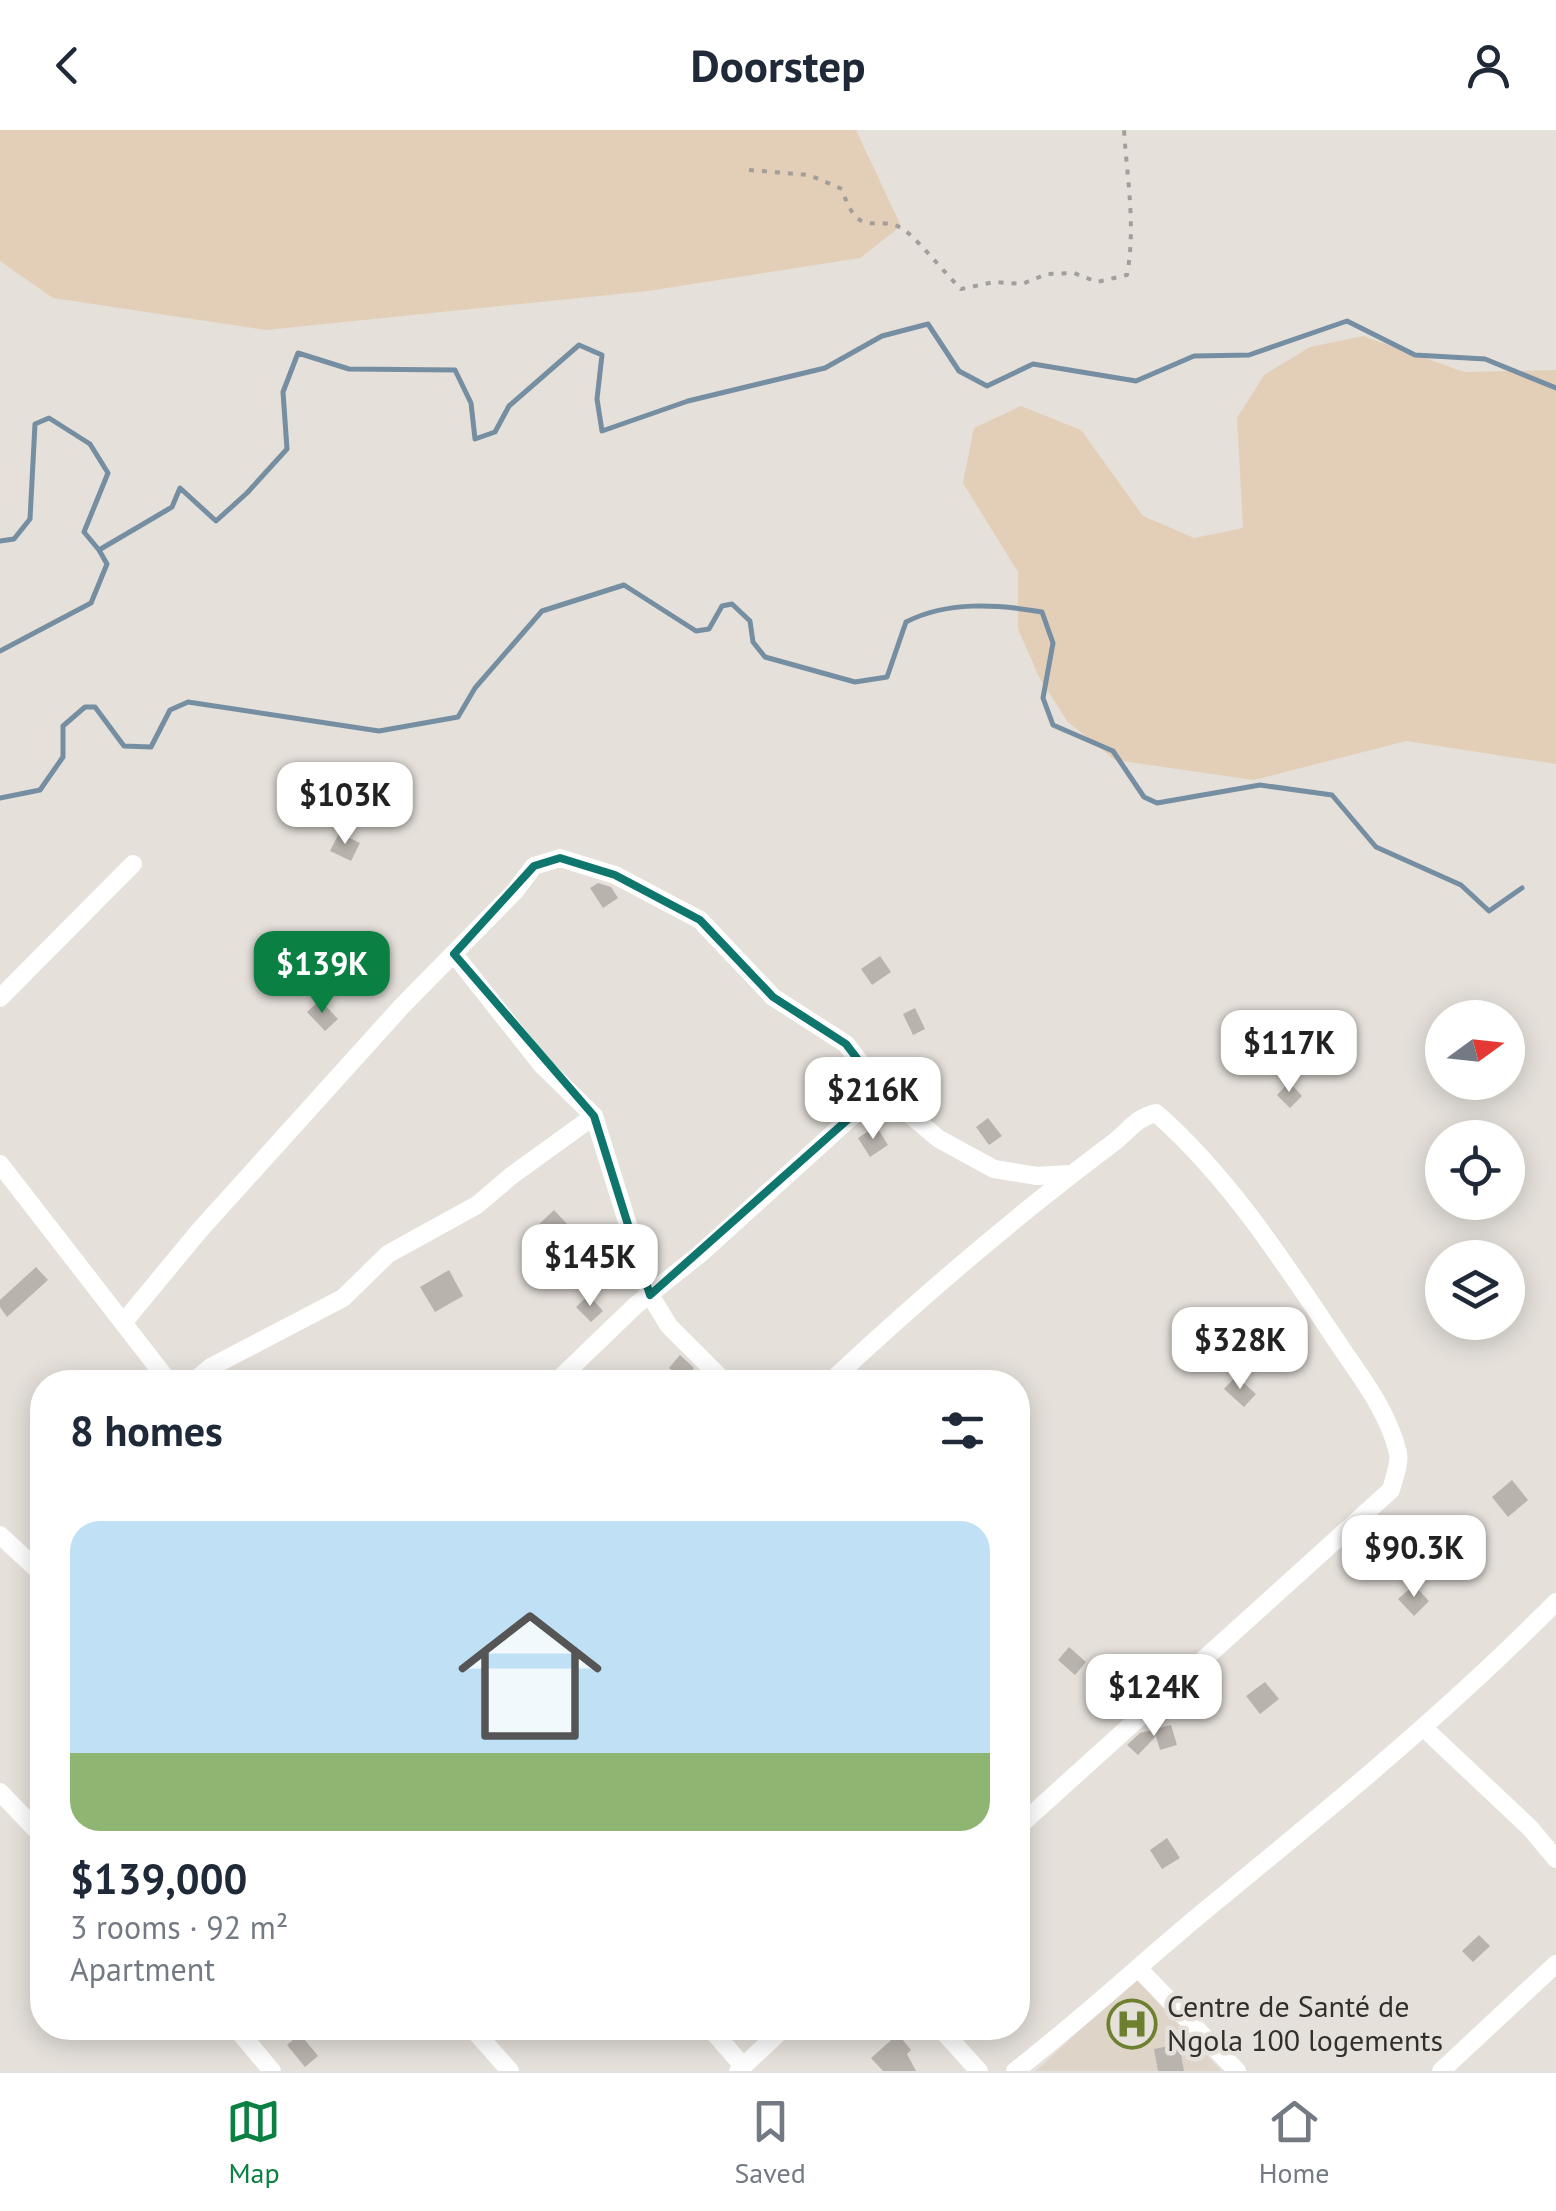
<!DOCTYPE html>
<html lang="en">
<head>
<meta charset="utf-8">
<style>
	:root { --surface:#fff; --page:#f2f2f3; --text:#1f2937; --muted:#747a83; --line:#e0e1e3; --accent:#0b8043 }
	body { margin:0; font-family:"PT Sans",sans-serif; background:var(--page); color:var(--text); height:100vh; display:flex; flex-direction:column; font-size:38px; white-space:nowrap }
	* { box-sizing:border-box; margin:0 }
	p { font-size:32px; color:var(--muted) }
	.icon { flex:none; width:55px; height:55px; fill:none; stroke:currentColor; stroke-width:2; stroke-linecap:round; stroke-linejoin:round }
	.map { position:relative; flex:1; overflow:hidden }
	.panel { position:absolute; left:30px; top:1240px; width:1000px; height:670px; display:flex; flex-direction:column; background:var(--surface); border-radius:40px; box-shadow:0 5px 25px #0003 }
	.panel>* { flex:none }
	.needle { width:65px; rotate:75deg }
	.fabs { position:absolute; left:1425px; top:870px; display:grid; gap:20px }
	.fabs a { display:grid; place-items:center; width:100px; height:100px; border-radius:50%; background:var(--surface); box-shadow:0 5px 25px #0003; font-size:50px }
	.price { position:absolute; translate:-50% -85px; padding:0 22px; border-radius:20px; background:#fff; color:#222; font-size:32px; line-height:65px; filter:drop-shadow(0 2px 5px #0008) }
	.price::after { content:''; position:absolute; left:50%; top:60px; width:30px; height:22px; margin-left:-15px; background:inherit; clip-path:polygon(0 0,100% 0,50% 100%) }
	.price.current { background:var(--accent); color:#fff }
	ul { padding:0; list-style:none }
	li { display:grid; align-content:center; gap:20px; height:530px; padding:0 40px }
	li span { display:grid; place-items:center; height:310px; border-radius:30px; color:#555 }
	li>.icon { margin-inline-start:auto }
	span .icon { width:180px; height:180px; fill:#fffc; stroke-width:1 }
	li b { font-size:42px }
	h2 { display:flex; justify-content:space-between; align-items:center; height:120px; padding:0 40px; font-size:42px }
	header { display:flex; justify-content:space-between; align-items:center; height:130px; padding:0 40px; background:var(--surface); font-size:45px; font-weight:800 }
	.tab-bar { display:flex; justify-content:space-around; align-items:center; height:140px; border-top:2px solid var(--line); background:var(--surface); font-size:28px; color:var(--muted) }
	.tab-bar a { display:grid; justify-items:center; gap:5px }
	.tab-bar .current { color:var(--accent) }
	.map>svg:first-child { display:block }
	.built { fill:#dfd4c8 }
	.green { fill:#e3cfb7 }
	.lines { fill:none; stroke-linecap:round; stroke-linejoin:round }
	.stream { stroke:#768ea2; stroke-width:5 }
	.building { fill:#b9b3ad }
	.path { stroke:#a29e99; stroke-width:4; stroke-dasharray:5 8; stroke-linecap:butt }
	.minor { stroke:#fff; stroke-width:18 }
	.marked { fill:none; stroke:#0f766e; stroke-width:8; stroke-linejoin:round }
	.labels { text-anchor:middle; stroke-width:9; stroke-linejoin:round; paint-order:stroke }
	.poi-label { font-size:30px; fill:#312f2c; stroke:#e5e0da; text-anchor:start }
</style>
</head>
<body>
<header><svg class="icon" aria-label="back" viewBox="0 0 24 24"><path d="M15 5l-7 7 7 7"/></svg>Doorstep<svg class="icon" aria-label="person" viewBox="0 0 24 24"><circle cx="12" cy="8" r="4"/><path d="M4 21q1-7 8-7t8 7"/></svg></header>
<div class="map">
<svg width="1556" height="1941" viewBox="0 0 1556 1941">
	<rect width="100%" height="100%" fill="#e5e0da"/>
	<path class="built" d="M1136,1848L1221,1941H1036Z"/>
	<path class="green" d="M0,0H856L901,96L860,128L648,161L266,200L53,168L0,131Z
		M1363,206L1464,242L1556,240V634L1406,611L1254,650L1115,630L1067,591L1039,547L1018,499V442L963,353L974,298L1021,276L1081,300L1143,386L1194,408L1243,398L1237,288L1264,245L1310,217Z"/>
	<g class="lines">
		<path class="stream" d="M0,411L14,409L30,389L35,294L49,288L90,314L108,343L84,402L99,420L172,377L180,358L216,391L247,363L287,319L283,262L298,223L349,239L455,240L471,273L475,309L495,302L509,276L579,215L602,225L597,269L602,301L688,271L825,238L882,206L928,194L959,241L987,256L1033,234L1136,251L1194,226L1249,225L1347,191L1415,225L1485,229L1556,258
			M0,521L91,473L107,434L99,420
			M0,668L40,660L63,627V596L85,577H95L124,616L151,617L170,580L188,572L379,601L458,587L475,558L542,481L624,455L696,501L709,499L722,476L732,474L750,491L753,512L765,527L855,552L887,547L906,492C947,471 997,474 1042,482L1053,513L1043,568L1053,595L1113,621L1144,667L1157,673L1260,655L1332,665L1376,717L1461,755L1489,781L1522,758"/>
	</g>
	<path class="building" d="M339,703L360,713L351,731L330,721Z
		M598,753L611,757L618,768L603,778L590,758Z
		M880,826L891,842L872,855L861,839Z
		M320,870L338,889L325,901L307,882Z
		M915,878L925,899L913,905L903,884Z
		M1289,952L1302,966L1290,978L1277,965Z
		M988,988L1002,1006L989,1015L976,997Z
		M876,996L888,1015L870,1027L858,1008Z
		M554,1080L569,1096L549,1116L534,1099Z
		M36,1137L48,1150L7,1187L0,1177V1170Z
		M449,1140L463,1166L435,1182L420,1157Z
		M589,1165L603,1181L591,1192L576,1177Z
		M680,1225L694,1238L684,1250L669,1238Z
		M1236,1246L1256,1264L1244,1277L1224,1259Z
		M1512,1350L1528,1370L1508,1387L1492,1367Z
		M1414,1455L1429,1471L1414,1486L1398,1469Z
		M1069,1517L1086,1532L1075,1545L1058,1530Z
		M1265,1552L1279,1569L1260,1584L1246,1566Z
		M1171,1595L1177,1615L1160,1620L1156,1606L1138,1625L1127,1615L1140,1603Z
		M1167,1708L1180,1728L1162,1739L1150,1720Z
		M1479,1805L1490,1816L1473,1832L1462,1821Z
		M300,1904L318,1926L305,1937L287,1915Z
		M898,1904L911,1920L907,1924L916,1941H883L871,1928Z
		M1179,1914L1184,1941H1158L1154,1919Z"/>
	<g class="lines">
		<path class="path" d="M749,40L809,45L842,59C860,116 878,79 907,102C926,119 943,141 961,159L994,152L1022,154L1047,144L1074,143L1097,152L1127,145C1136,95 1127,49 1124,0"/>
		<path class="minor" d="M454,824L541,934L594,986L650,1165L669,1196L725,1252
			M0,868L133,734
			M0,1034L169,1252
			M123,1193L199,1101L402,876L515,761L534,736L560,728L615,745L700,790L773,867L846,914L881,960L939,1009L994,1039L1037,1046L1068,1044
			M193,1252L211,1237L343,1168L388,1124L477,1075L511,1046L594,986
			M556,1252L636,1175L700,1124L881,960
			M830,1252C920,1168 1014,1087 1113,1013C1129,1001 1135,988 1156,983C1228,1046 1283,1131 1336,1210C1359,1245 1388,1280 1398,1323C1400,1334 1394,1348 1391,1360L1018,1697
			M0,1405L42,1444
			M1424,1598L1530,1698L1556,1729
			M0,1662L42,1706
			M1138,1838L1237,1941
			M236,1898L272,1941
			M472,1898L510,1941
			M710,1898L743,1936
			M940,1898L979,1941
			M738,1941L784,1898
			M1015,1941C1086,1886 1150,1825 1219,1769C1335,1674 1450,1579 1556,1472
			M1441,1941L1556,1834"/>
	</g>
	<path class="marked" d="M560,728L615,745L700,790L773,867L846,914L881,960L650,1165L594,986L454,824L534,736Z"/>
	<defs>
		<g id="hospital-ring" transform="scale(2.5)"><circle r="9.5" fill="#e5e0da" stroke="#6e802f" stroke-width="1.5"/><path d="M-5-5h3v3.5h4V-5h3V5h-3V1.5h-4V5h-3Z" fill="#6e802f"/></g>
	</defs>
	<g fill-rule="evenodd">
		<use href="#hospital-ring" x="1132" y="1894"/>
	</g>
	<g class="labels">
		<g class="poi-label">
			<text x="1167" y="1887">Centre de Santé de<tspan x="1167" dy="34">Ngola 100 logements</tspan></text>
		</g>
	</g>
</svg>
<div class="fabs">
<a><svg class="needle" viewBox="-14 -14 28 28"><path d="M0-13l5 13h-10z" fill="#e53935"/><path d="M0 13l5-13h-10z" fill="#747a83"/></svg></a>
<a><svg class="icon" aria-label="locate" viewBox="0 0 24 24"><circle cx="12" cy="12" r="6"/><path d="M12 2v4M12 18v4M2 12h4M18 12h4"/></svg></a>
<a><svg class="icon" aria-label="layers" viewBox="0 0 24 24"><path d="M12 4l9 5-9 5-9-5zM3 14l9 5 9-5"/></svg></a>
</div>
<b class="price" style="left:345px;top:717px">$103K</b>
<b class="price current" style="left:322px;top:886px">$139K</b>
<b class="price" style="left:1289px;top:965px">$117K</b>
<b class="price" style="left:873px;top:1012px">$216K</b>
<b class="price" style="left:590px;top:1179px">$145K</b>
<b class="price" style="left:1240px;top:1262px">$328K</b>
<b class="price" style="left:1414px;top:1470px">$90.3K</b>
<b class="price" style="left:1154px;top:1609px">$124K</b>
<section class="panel">
<h2>8 homes<svg class="icon" aria-label="filters" viewBox="0 0 24 24"><path d="M4 7h16M4 17h16"/><circle cx="9" cy="7" r="2"/><circle cx="15" cy="17" r="2"/></svg></h2>
<ul>
<li><span style="background:linear-gradient(#bfe0f5 75%,#8fb573 0)"><svg class="icon" aria-label="home" viewBox="0 0 24 24"><path d="M3 11l9-7 9 7M6 9v11h12V9"/></svg></span><div><b>$139,000</b><p>3 rooms · 92 m²</p><p>Apartment</p></div></li>
</ul>
</section>
</div>
<nav class="tab-bar">
<a class="current"><svg class="icon" aria-label="map" viewBox="0 0 24 24"><path d="M3 6l6-2 6 2 6-2v14l-6 2-6-2-6 2zM9 4v14M15 6v14"/></svg>Map</a>
<a><svg class="icon" aria-label="saved" viewBox="0 0 24 24"><path d="M7 4h10v16l-5-4-5 4z"/></svg>Saved</a>
<a><svg class="icon" aria-label="home" viewBox="0 0 24 24"><path d="M3 11l9-7 9 7M6 9v11h12V9"/></svg>Home</a>
</nav>
</body>
</html>
